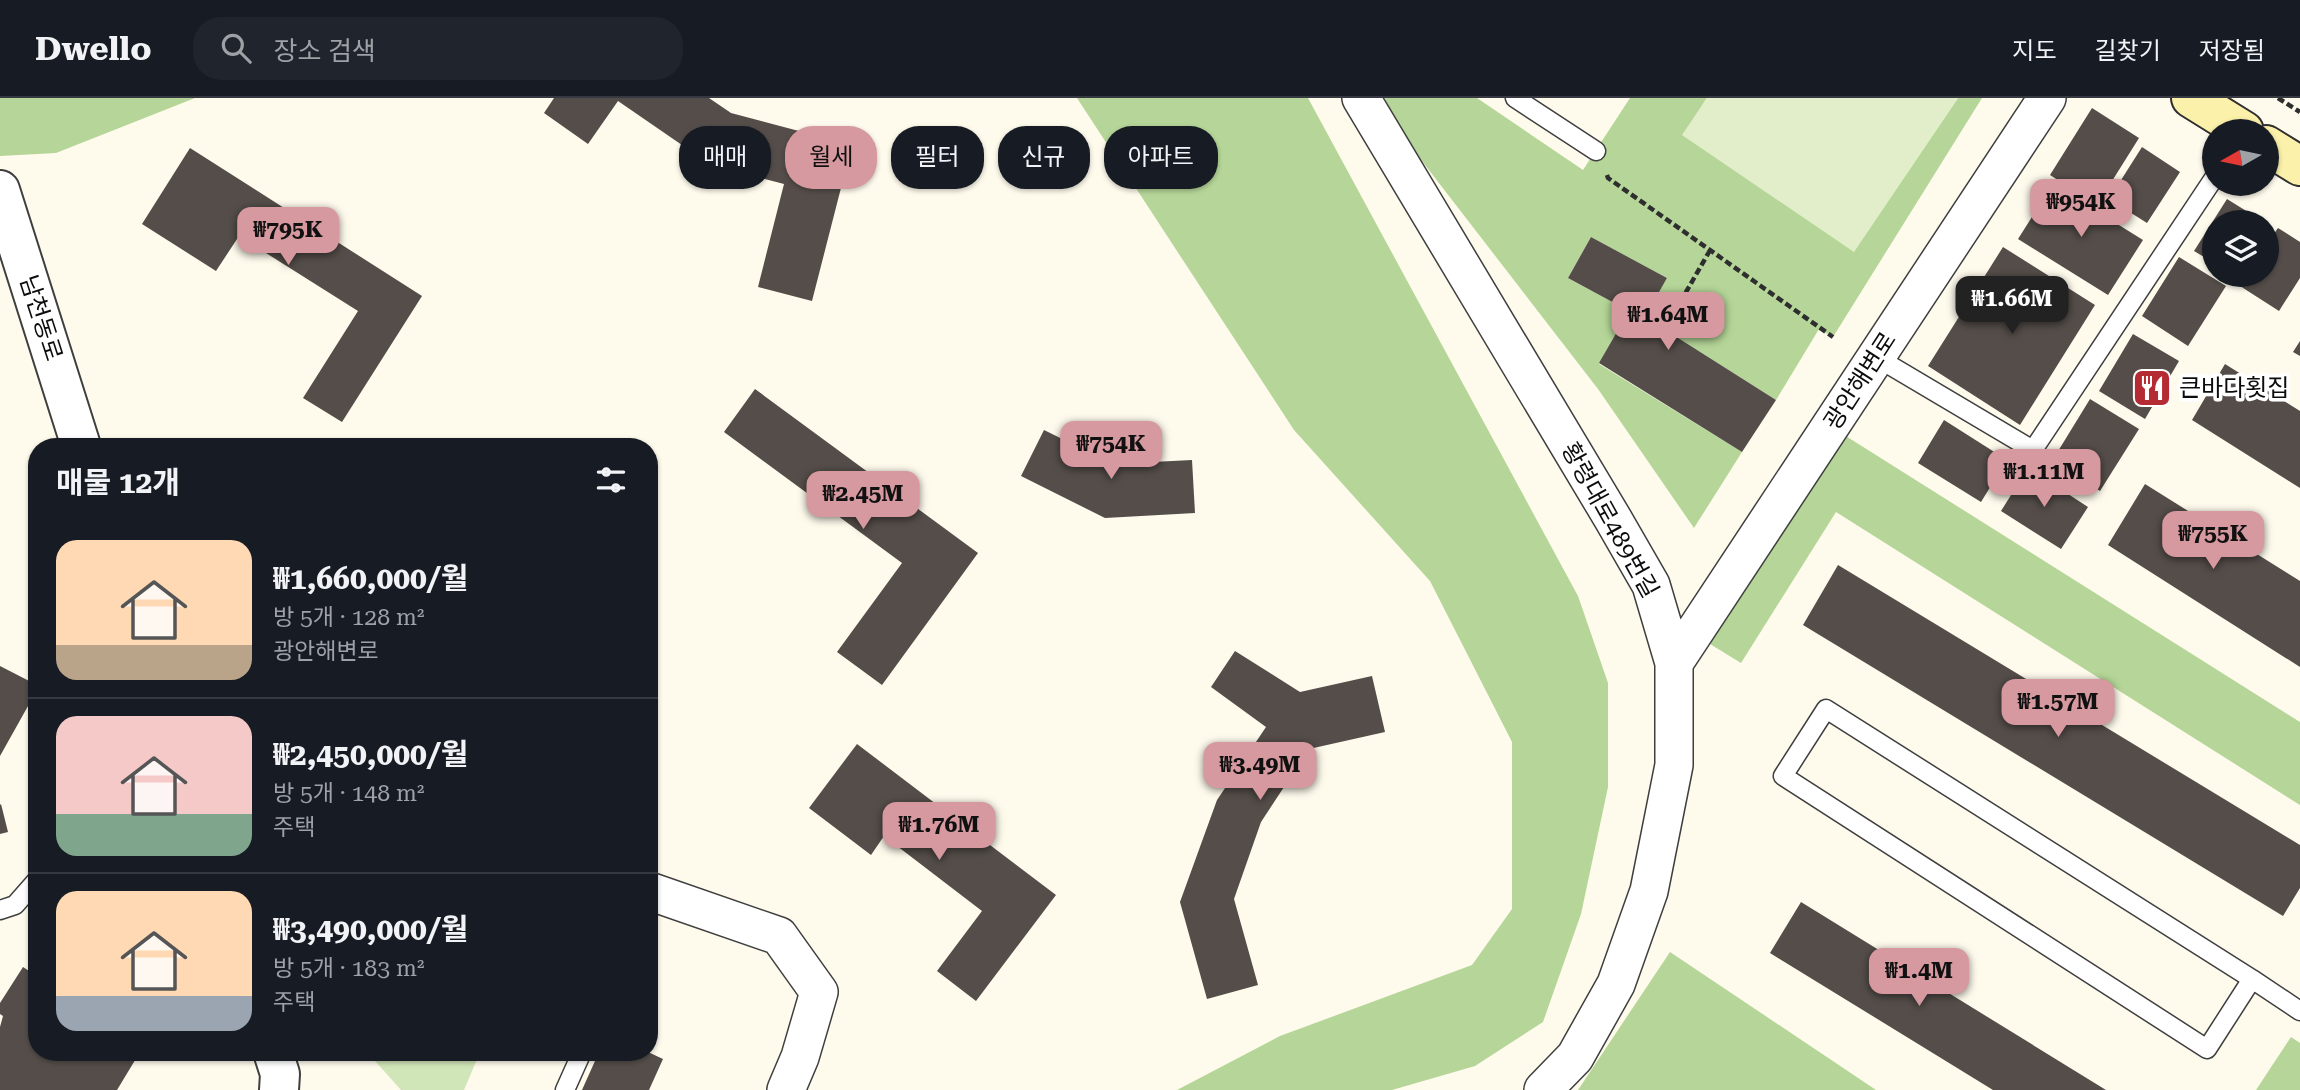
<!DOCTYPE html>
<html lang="ko">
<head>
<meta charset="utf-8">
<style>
	:root { --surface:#171b24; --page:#20242c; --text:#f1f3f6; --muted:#9ea1a6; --line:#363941; --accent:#d6999f }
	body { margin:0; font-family:"Roboto Serif","Noto Sans KR",serif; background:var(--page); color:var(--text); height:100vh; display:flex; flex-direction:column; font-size:26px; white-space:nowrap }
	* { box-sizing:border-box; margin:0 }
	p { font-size:23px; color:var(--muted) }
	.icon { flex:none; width:38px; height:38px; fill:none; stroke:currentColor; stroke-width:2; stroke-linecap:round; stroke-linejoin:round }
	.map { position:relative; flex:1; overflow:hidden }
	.drawer { position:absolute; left:28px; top:340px; width:630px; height:623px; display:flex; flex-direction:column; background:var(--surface); border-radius:28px; box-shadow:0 2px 5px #0004 }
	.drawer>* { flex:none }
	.hud { position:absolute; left:679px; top:28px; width:665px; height:63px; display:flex; gap:14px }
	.needle { width:46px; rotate:261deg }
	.controls { position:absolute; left:2202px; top:21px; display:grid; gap:14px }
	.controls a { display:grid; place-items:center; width:77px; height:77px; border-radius:50%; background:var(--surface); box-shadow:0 2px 5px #0004; font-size:35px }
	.price { position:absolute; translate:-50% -60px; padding:0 16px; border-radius:14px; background:var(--accent); color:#111; font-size:23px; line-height:46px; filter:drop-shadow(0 2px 4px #0008) }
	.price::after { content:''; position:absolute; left:50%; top:42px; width:21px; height:16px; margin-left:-10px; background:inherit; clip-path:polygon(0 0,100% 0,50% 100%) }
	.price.current { background:#222; color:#fff }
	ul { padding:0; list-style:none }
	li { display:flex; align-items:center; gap:21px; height:175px; padding:0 28px }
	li+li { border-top:2px solid var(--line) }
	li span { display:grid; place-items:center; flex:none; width:196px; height:140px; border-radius:21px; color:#555 }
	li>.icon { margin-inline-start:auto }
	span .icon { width:84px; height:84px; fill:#fffc; stroke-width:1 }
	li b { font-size:30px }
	h2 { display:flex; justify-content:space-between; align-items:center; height:84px; padding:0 28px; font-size:30px }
	.chip { padding:0 24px; border-radius:28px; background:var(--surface); box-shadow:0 2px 5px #0004; font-size:24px; line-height:63px }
	.chip.current { background:var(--accent); color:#111 }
	header { display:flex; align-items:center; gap:42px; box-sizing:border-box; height:98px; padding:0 35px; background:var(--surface); border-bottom:2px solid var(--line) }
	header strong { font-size:33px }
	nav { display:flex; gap:38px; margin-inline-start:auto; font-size:24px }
	.search { width:490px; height:63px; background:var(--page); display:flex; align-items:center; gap:18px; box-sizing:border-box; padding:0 24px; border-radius:28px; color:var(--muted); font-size:26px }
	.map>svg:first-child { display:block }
	.green { fill:#d1e6b8 }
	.forest { fill:#b5d698 }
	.pitch { fill:#e2eec9 }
	.building { fill:#544d49 }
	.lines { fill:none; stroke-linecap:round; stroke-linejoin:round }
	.service-casing { stroke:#3f3f3f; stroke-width:21 }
	.minor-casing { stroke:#3f3f3f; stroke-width:40 }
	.tertiary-casing { stroke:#3f3f3f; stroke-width:42 }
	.secondary-casing { stroke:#2e2e2e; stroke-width:42 }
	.path { stroke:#2e2e2e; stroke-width:4.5; stroke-dasharray:7 3.5; stroke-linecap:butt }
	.service { stroke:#fff; stroke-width:18 }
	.minor { stroke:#fff; stroke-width:37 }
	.tertiary { stroke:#fff; stroke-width:38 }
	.secondary { stroke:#fbf1aa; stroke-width:38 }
	.labels { text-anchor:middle; stroke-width:7; stroke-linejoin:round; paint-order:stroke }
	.street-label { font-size:24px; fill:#0c0c0c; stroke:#fff }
	.poi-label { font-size:24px; fill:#0c0c0c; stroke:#fff; text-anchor:start }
</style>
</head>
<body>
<header>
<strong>Dwello</strong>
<div class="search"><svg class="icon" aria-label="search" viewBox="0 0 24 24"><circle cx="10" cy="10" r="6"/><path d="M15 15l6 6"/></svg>장소 검색</div>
<nav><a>지도</a><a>길찾기</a><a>저장됨</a></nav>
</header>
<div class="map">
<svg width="2300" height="992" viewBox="0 0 2300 992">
	<rect width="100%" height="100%" fill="#fefaec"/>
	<path class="green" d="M367,954H480L464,992H401Z"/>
	<path class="forest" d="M0,0H195L56,55L0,58Z
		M1077,0H1308L1578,498L1608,585V689L1581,816L1543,924L1475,968L1392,992H1177L1280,938L1472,867L1512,811V644L1430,483L1294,332Z
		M1385,0H1477L1583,72L1630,0H1707L1683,37L1854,153L1958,0H1982L1833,239L1819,231L1776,302L1645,219L1667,180L1591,139L1568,180L1629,213L1599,266L1742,354L1694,430L1598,291L1398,32Z
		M1841,335L2300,624V707L1836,414L1741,565L1710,546Z
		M1670,854L1876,992H1578Z
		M2291,939L2300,945V992H2256Z"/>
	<path class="pitch" d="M1707,0H1958L1854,154L1682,37Z"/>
	<path class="building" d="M554,0H709L731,15L852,47L812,203L758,189L784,86L711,67L618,3L588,46L544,15Z
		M2092,10L2139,40L2097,107L2050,77Z
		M2142,49L2180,74L2147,125L2109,101Z
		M190,50L422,198L342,324L303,300L358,213L239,138L216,173L142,126Z
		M2053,86L2143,142L2108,197L2018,141Z
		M2227,101L2264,124H2214V165L2194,153Z
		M2278,130L2300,144V180L2279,213L2240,188L2247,177H2266V147Z
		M1591,139L1667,180L1645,219L1776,302L1742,354L1599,265L1629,213L1568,180Z
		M2003,149L2095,207L2020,327L1928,268Z
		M2179,159L2226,188L2188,248L2142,218Z
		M2133,236L2179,263L2145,321L2099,293Z
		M2300,243V258L2293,254Z
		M2225,266L2300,313V390L2192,322Z
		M755,291L978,455L882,587L837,554L902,465L724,334Z
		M2090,301L2139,331L2100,393L2052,363Z
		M1944,322L2007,362L1981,404L1918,365Z
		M1044,332L1113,366L1192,362L1195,415L1105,420L1021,378Z
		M2028,370L2088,409L2061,451L2001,413Z
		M2145,386L2300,483V569L2108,447Z
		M1838,467L2300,747V790L2283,818L1803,527Z
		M1235,553L1300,594L1372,578L1385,634L1309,651L1261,724L1234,801L1258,887L1207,901L1180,804L1217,702L1266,629L1211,589Z
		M0,568L37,587V592L0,658Z
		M857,646L1056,797L976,903L937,873L982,813L884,738L871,757L809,710Z
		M1,706L8,734L0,736V707Z
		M1801,804L2106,992H1993L1770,855Z
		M23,869L37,878V954H140L117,992H0V929L3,918L0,916V905Z
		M599,954H648L663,961L649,992H582Z"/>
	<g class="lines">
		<g class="service-casing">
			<path id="service" d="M1515,0L1596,53
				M1876,259L2033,352L2214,80
				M0,812L15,807L37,782
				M2252,881L2207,951L1783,678L1826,611L2252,881L2300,913
				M565,992L582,954"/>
		</g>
		<g class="minor-casing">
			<path id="minor" d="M1361,0L1613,421L1651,487L1674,565V667L1649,793L1616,886L1575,959L1543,992
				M1674,565L2047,0
				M649,793L779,838L819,894L800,959L786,992"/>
		</g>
		<g class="tertiary-casing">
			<path id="tertiary" d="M0,92L81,348
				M273,954L280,976L279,992"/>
		</g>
		<g class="secondary-casing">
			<path id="secondary" d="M2191,0L2244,33
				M2266,47L2300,68"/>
		</g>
		<path class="path" d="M2278,0L2300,14
			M1607,77L1608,80L1833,239
			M1670,222L1709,154"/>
		<use href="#service" class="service"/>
		<use href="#minor" class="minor"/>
		<use href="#tertiary" class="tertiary"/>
		<use href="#secondary" class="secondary"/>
	</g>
	<defs>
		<g id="restaurant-square" transform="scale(2.0125)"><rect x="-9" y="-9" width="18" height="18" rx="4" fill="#b52b34" stroke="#fff"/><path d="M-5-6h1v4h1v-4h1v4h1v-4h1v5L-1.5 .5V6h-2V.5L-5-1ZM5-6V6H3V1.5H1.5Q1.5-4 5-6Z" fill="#fff"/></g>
	</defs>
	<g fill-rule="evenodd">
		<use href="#restaurant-square" x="2152" y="290"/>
	</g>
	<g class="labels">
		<g class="street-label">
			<text transform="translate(41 220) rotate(72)" y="8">남천동로</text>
			<text transform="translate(1860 283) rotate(-57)" y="8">광안해변로</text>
			<text transform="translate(1610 422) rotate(61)" y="8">황령대로489번길</text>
		</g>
		<g class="poi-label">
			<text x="2179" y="298">큰바다횟집</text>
		</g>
	</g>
</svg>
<div class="controls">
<a><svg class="needle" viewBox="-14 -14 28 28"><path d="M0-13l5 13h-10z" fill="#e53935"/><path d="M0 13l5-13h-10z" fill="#9ea1a6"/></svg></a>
<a><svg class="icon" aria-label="layers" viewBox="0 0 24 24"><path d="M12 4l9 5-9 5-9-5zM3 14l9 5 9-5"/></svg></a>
</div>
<b class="price" style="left:2081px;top:141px">₩954K</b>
<b class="price" style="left:288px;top:169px">₩795K</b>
<b class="price current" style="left:2012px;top:238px">₩1.66M</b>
<b class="price" style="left:1668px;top:254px">₩1.64M</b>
<b class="price" style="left:1111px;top:383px">₩754K</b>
<b class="price" style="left:2044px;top:411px">₩1.11M</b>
<b class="price" style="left:863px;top:433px">₩2.45M</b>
<b class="price" style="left:2213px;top:473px">₩755K</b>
<b class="price" style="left:2058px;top:641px">₩1.57M</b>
<b class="price" style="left:1260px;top:704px">₩3.49M</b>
<b class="price" style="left:939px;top:764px">₩1.76M</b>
<b class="price" style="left:1919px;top:910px">₩1.4M</b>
<div class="hud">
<a class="chip">매매</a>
<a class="chip current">월세</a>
<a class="chip">필터</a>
<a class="chip">신규</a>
<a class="chip">아파트</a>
</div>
<section class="drawer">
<h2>매물 12개<svg class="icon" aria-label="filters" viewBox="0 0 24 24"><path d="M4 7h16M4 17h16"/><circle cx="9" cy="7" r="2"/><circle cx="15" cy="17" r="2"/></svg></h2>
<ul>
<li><span style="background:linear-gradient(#ffd9b3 75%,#b9a48a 0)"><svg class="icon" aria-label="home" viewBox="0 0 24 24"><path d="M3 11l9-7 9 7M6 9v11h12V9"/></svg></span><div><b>₩1,660,000/월</b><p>방 5개 · 128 m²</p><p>광안해변로</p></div></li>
<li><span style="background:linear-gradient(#f6c9c9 70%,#7fa58c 0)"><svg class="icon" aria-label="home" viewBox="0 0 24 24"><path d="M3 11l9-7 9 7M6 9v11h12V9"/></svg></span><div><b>₩2,450,000/월</b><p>방 5개 · 148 m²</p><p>주택</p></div></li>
<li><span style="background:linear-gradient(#ffd9b3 75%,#9aa5b1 0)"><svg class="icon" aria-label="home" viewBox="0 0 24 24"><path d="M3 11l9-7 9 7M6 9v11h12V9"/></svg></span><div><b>₩3,490,000/월</b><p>방 5개 · 183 m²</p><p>주택</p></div></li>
</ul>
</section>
</div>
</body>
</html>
